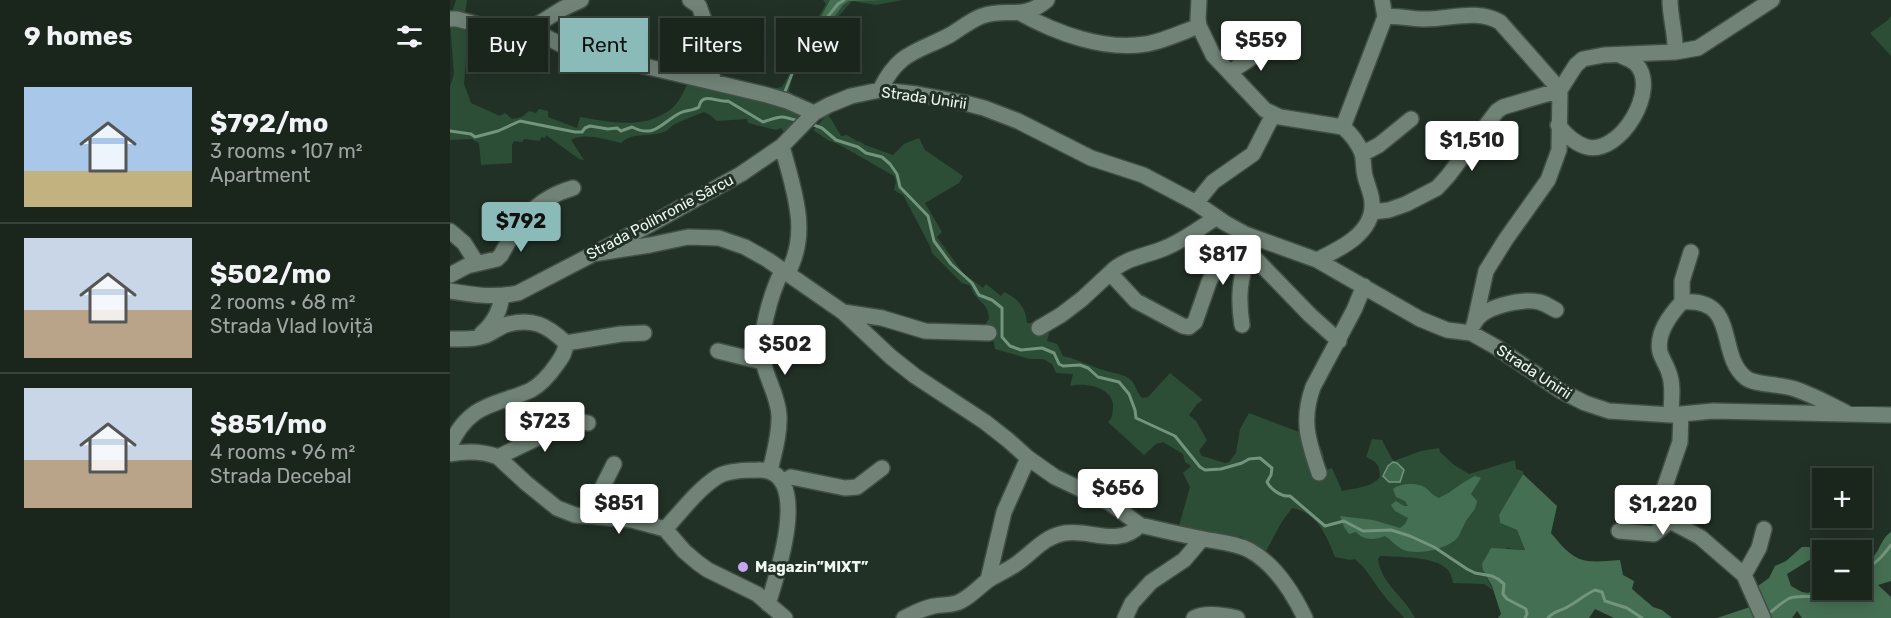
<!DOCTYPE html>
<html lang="en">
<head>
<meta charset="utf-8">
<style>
	:root { --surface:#1a251c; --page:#273129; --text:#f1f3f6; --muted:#9fa5a3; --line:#38423b; --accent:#8bbbb9 }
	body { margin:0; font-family:Rubik,sans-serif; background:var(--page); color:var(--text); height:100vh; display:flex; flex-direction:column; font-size:22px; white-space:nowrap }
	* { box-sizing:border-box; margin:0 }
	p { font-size:20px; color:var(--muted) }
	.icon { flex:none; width:33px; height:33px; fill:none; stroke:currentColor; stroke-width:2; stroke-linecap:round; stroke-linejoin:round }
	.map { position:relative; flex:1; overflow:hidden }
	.details { display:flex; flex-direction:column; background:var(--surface); width:450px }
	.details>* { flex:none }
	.top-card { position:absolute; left:18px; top:18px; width:570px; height:54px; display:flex; gap:12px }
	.fabs { position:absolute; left:1362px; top:468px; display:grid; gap:12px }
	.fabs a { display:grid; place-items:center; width:60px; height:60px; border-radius:0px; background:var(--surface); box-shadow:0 3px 15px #0003,0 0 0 2px var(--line); font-size:30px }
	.price { position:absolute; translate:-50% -51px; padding:0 14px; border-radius:6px; background:#fff; color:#222; font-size:20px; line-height:39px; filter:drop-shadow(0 2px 3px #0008) }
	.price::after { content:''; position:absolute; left:50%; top:36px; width:18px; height:14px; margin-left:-9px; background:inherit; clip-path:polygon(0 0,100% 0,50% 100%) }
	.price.active { background:var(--accent); color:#111 }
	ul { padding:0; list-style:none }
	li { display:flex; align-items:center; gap:18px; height:150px; padding:0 24px }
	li+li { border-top:2px solid var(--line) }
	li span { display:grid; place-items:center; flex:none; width:168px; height:120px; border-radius:0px; color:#555 }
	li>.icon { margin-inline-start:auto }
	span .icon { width:72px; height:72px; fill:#fffc; stroke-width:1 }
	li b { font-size:26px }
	h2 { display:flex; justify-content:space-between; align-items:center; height:72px; padding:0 24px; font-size:26px }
	.chip { padding:0 21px; border-radius:0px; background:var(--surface); box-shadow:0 3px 15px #0003,0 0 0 2px var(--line); font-size:21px; line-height:54px }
	.chip.active { background:var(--accent); color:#111 }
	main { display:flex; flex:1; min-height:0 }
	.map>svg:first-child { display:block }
	.green { fill:#2c4e36 }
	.forest { fill:#456f52 }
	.water { fill:#3e694c; stroke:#73947d; stroke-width:1.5 }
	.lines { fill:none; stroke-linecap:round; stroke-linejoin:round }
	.stream { stroke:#73947d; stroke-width:3 }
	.minor-casing { stroke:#414e45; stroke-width:18 }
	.minor { stroke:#718376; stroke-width:15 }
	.poi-dot { fill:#c6a6f0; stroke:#223126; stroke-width:2 }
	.labels { text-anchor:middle; stroke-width:6; stroke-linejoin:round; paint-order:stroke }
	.street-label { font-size:15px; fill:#eef7f0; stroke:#223126 }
	.poi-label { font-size:15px; font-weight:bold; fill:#eef7f0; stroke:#223126; text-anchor:start }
</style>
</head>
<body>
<main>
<section class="details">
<h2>9 homes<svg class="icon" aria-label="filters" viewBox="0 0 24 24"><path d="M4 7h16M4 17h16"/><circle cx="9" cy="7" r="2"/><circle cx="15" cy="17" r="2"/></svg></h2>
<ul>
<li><span style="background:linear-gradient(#a9c7e8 70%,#c2b280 0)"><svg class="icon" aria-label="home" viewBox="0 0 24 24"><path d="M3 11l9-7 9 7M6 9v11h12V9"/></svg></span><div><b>$792/mo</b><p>3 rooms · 107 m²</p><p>Apartment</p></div></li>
<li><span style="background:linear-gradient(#c9d6e8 60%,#b9a48a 0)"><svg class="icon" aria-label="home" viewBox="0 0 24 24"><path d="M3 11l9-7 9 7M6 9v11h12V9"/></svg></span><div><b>$502/mo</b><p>2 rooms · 68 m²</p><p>Strada Vlad Ioviță</p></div></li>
<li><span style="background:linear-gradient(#c9d6e8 60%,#b9a48a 0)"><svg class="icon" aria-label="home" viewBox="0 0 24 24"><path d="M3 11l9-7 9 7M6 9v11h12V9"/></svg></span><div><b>$851/mo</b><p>4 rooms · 96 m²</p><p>Strada Decebal</p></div></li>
</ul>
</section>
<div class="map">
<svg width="1441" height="618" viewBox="0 0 1441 618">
	<rect width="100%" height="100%" fill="#223126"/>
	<path class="green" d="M6,0H17L15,14L1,16Z
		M373,0H453L426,5L402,1L380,26L377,38L373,42L363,43L357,58L351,62L343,72L339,91L342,95L356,100L316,90L332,87L351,53L345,50L352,41L357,42L360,38L366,21L376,4Z
		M1441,16V56L1420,33L1438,20Z
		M0,23L20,27L17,35L18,37L14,84L21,103L50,116L55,113L62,119L72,117L79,111L86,113L89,109L98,111V117L127,128L130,117C159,122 191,129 217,112C228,106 233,92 239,81L341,106L350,115L346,124L338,132H334L331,128L326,130L298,123L297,119L267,121L260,115L254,112C243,116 233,120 223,125C220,127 218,130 216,131C201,138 183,131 171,143C157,140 134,132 121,140L134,160L129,159L96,135L95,138L91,137L90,141L74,139L72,142L64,141L62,145V163L31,165L29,143L22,139L0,140V87L4,74Z
		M378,114L391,136L397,135L408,142L409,141L415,145L443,155L454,144L469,138L475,150L513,176L509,183L475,203L492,232L487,237L513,273L533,288L536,284L551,296L554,292C568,298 576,308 577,323H592L599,334L597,341L607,344L613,356C627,359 638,365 650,369C660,373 674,373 682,381C686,386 687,393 692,398L698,397L720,373L753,400L747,404L739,415L746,421L757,440L749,451L752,456L775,463L779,462L786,453L790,429L799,413L849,432L862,427L868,446L871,448L874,457L872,460L876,470L882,468L892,491C905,488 921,488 930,477C930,465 927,462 916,457L922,439L932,440L942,459L944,461L971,451L989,448L990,452L1004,465L1019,474L1065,460L1066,469L1073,471V474L1049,516L1050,523L1067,530L1075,550L1057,548L1033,570L1043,590L1034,584L1003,583C1002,578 1001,573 997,569C984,556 948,557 930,556L928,559C931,584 954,596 965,618H954C948,610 940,604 935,597C924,583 918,570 905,559L900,560L885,557C877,536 867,512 842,508L831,523L815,553L807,546L790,536L786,541L746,531L738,527L729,526L740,487L733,473L741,466L735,462L733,454L713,442L706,444L694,455L658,422C663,417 662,415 663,408C665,388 636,382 620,386L623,374L606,373L602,364L593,359H580L545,349L543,338L533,328L539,319C539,301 524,302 521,286L512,283L482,253L480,246L453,195L444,190L446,181L444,176L390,145L378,140L363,130Z"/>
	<path class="forest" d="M380,0H435L399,1L393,5L372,34H365V28Z
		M1073,474L1107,506L1101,533C1126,564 1132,563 1170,560L1173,575L1184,581L1182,589L1203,607L1212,610L1222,618H1164L1145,609L1139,618H1048L1051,614L1042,586L1033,570L1032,564L1041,548L1075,550L1067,530L1050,523L1049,515Z
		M1025,476L1031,478L1021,494L1027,501C1026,512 1018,515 1014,525C1011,530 1009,538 1004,541C992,550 968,555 954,550C946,547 942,540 935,536C924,540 914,541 906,532L899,534L894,527L890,516L923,520L950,528L955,524L958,518L945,511L941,505L946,501L954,506H958L955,501L946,497L943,489C951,483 969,482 977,489C981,493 984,496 989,498C1002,492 1012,482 1025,476Z
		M1441,532V581L1428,585L1441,597V618H1352L1347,611L1342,618H1322L1307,589L1308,586L1319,578L1325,566L1336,561L1352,547H1359L1365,551L1366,556L1337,574L1341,586L1352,592L1358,593L1368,588L1412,590V565C1430,558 1429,539 1441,532Z
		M1303,606L1308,618H1267Z"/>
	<path class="water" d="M943,462L947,463L954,470L950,482H939L933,476L938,466Z"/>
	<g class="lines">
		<path class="stream" d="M334,94L346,64L357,50L371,25L388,4L394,0
			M361,124L372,128L386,140L408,147L416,153L432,157L440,164L447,174L450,187L478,216L484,241L501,264L522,283L529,295L542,300L552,308V337L560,346L571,350L592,348L604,353L609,364L613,366L630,365L638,368L648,377L669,382L679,394L685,410L686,418L725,436L750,467L755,470L771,469L792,463L799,459L810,458L822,468L821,475L817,482C821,490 832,497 840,496L875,526L894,521L913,531L941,530L960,536L984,547L1017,569L1025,573L1042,576L1048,579L1054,584L1053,594L1057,599L1076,609L1077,614L1075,618
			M0,131L21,134L25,137L48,131L70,121L125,132H132L135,128L140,126L158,129L167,128L171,131L182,127C205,139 212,122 230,113C236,110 243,111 249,107C252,91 267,103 278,101L313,122C332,116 328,115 349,121
			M1412,570C1426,564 1432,557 1441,545
			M1316,615C1325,610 1331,602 1340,598C1353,593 1370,602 1382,590
			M1098,618C1104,610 1112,611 1119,606C1128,601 1136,594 1145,590L1152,592L1155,601L1177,608L1192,618"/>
		<g class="minor-casing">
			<path id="minor" d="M240,0L249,6L257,28L263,82
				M749,0L748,19L749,26L763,55L815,110L830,117L893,127
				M932,0L935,17
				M1220,0C1220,18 1226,34 1225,52
				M570,13C606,33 654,51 696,44C714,41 732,32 749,26
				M0,19H7L55,32L88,33L118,48L317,95L337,101L364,113
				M77,31L112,9L131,0
				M780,72L824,43
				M430,90C449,51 466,53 500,35C510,29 521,20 532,16C557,7 573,21 597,0
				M1108,125C1116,135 1125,144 1137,147C1171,155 1210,88 1186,64C1182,60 1175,58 1170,55
				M893,127L935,17C947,15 959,19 972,19C998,20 1026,8 1050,22L1110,90
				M912,154L929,145L961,119
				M746,203L763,182L803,154L823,115
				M922,212L939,210L956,204L987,188L998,176L1047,111L1053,107L1110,90
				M0,231L14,243L26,262
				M142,254L200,245L238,237L269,238L295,247L318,260L393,312L441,357L465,376L535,422L558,440L578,458L605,477L660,503L690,525
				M867,260C890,249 924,233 922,203C922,194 917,185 915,176C913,169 914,160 912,153C908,143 901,134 893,127
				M660,273C674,258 696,256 715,248C733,241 750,228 767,217
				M337,274C361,232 343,189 332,146L364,113L379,105L401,96L430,90L467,94L515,103L534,108L568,121L641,158L693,175L746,203L775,223L795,234L867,260L970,319L997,330L1021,333L1046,347L1111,391L1135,403L1159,411L1221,415L1263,411L1441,415
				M0,275L17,266L47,259L51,255C68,223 86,198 123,188
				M0,291C23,295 45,298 68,293L201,224L291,174L332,146
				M1232,302V281L1241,252
				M393,312L432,318L475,331L539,333
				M1025,321L1036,271L1056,239L1098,180L1109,150L1110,90L1126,65L1133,59L1154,55L1225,52L1248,48L1322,0
				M1024,324C1031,307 1071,298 1089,302C1095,303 1101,308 1106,310
				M792,325C788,299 789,277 800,253
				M589,328L611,315L632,299L660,273L686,301L733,326L739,327L745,322L759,282L770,260L780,244L795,234L800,253L860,315L889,341
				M32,333C44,323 50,311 52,296
				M0,339C11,339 23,340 34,336C41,334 48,328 55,325C82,317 97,325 116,343
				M268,351L313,362
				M1231,414L1230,442L1214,489L1216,509L1220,521L1250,537L1294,575L1313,618
				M1221,415C1221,402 1224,386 1219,373C1217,366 1212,359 1210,352C1206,333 1220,315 1232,302C1290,297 1266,355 1296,378C1305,385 1331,384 1345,389C1363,395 1379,404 1395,412
				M0,446C5,434 14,421 25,413C42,401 63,399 81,390C92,384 100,374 107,364C112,357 116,351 116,343L171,334L194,333
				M0,454C16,451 33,451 48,457L76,483L107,508L125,515L182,520L215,529L234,551L248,563L258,570L307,594L335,618
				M48,457L114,425L128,421L138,423
				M320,471C324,453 330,434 329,415C328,396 317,380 313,361C308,337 321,293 332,271
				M869,473C858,441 851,420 863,387L904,310L914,286
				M333,482L341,477L395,488L407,487L432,468
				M138,516L164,464
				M215,529C231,512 247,490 267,477C276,471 295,470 307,470C364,467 327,575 318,604
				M1169,531L1204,534L1220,521
				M1294,575L1309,548L1314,529
				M538,580L554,512L578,458
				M454,618C464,613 473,608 484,606C493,604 503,606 511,601C521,596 528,588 537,581C547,574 559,570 569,562C584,551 595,536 615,533C641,529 669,548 690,525C711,530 733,535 754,539C769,542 786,543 799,550C825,564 843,593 855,618
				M675,618L682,603L701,582L734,560L752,539
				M744,618C755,612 774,615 787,618"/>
		</g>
		<use href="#minor" class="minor"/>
	</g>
	<circle class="poi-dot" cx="293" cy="567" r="6"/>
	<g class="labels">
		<g class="street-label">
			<text transform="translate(474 98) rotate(8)" y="5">Strada Unirii</text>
			<text transform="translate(210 217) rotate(-28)" y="5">Strada Polihronie Sârcu</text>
			<text transform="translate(1084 372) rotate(33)" y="5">Strada Unirii</text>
		</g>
		<g class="poi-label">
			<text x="305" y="572">Magazin”MIXT”</text>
		</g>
	</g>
</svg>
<div class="fabs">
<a>+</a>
<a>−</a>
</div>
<b class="price" style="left:811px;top:72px">$559</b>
<b class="price" style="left:1022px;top:172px">$1,510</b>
<b class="price active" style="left:71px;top:253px">$792</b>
<b class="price" style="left:773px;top:286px">$817</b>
<b class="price" style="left:335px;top:376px">$502</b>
<b class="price" style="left:95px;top:453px">$723</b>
<b class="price" style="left:668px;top:520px">$656</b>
<b class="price" style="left:169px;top:535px">$851</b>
<b class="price" style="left:1213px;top:536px">$1,220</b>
<div class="top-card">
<a class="chip">Buy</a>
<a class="chip active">Rent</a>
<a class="chip">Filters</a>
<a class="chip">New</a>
</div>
</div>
</main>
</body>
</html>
